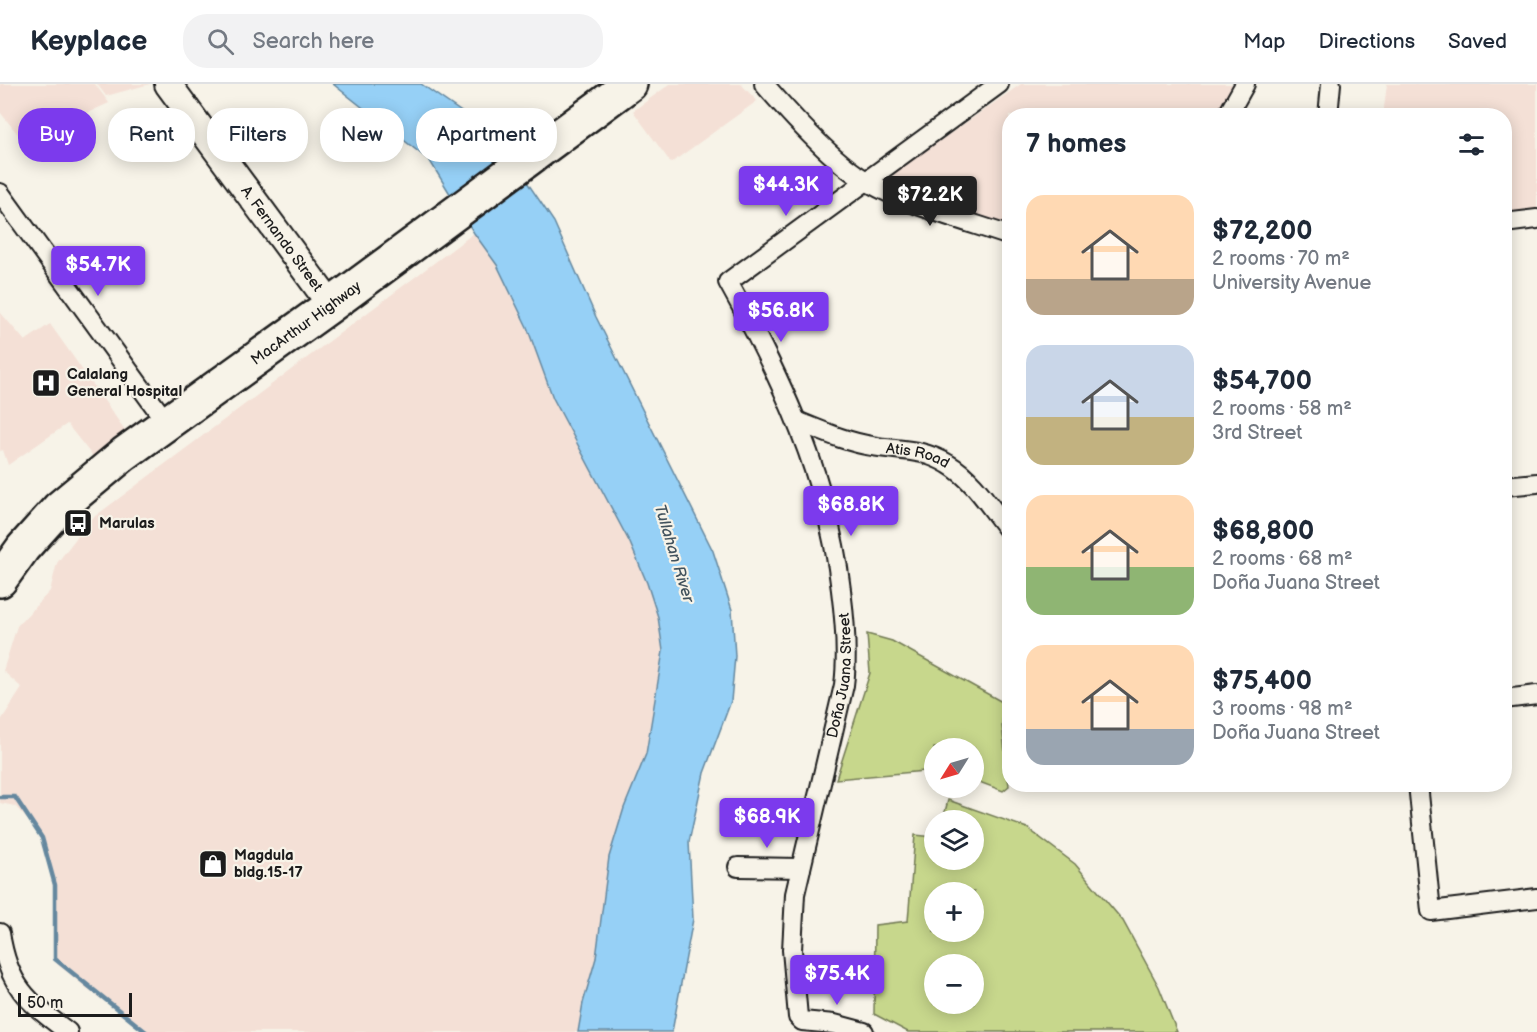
<!DOCTYPE html>
<html lang="en">
<head>
<meta charset="utf-8">
<style>
	:root { --surface:#fff; --page:#f2f2f3; --text:#1f2937; --muted:#747a83; --line:#e0e1e3; --accent:#7c3aed }
	body { margin:0; font-family:"Balsamiq Sans",sans-serif; background:var(--page); color:var(--text); height:100vh; display:flex; flex-direction:column; font-size:22px; white-space:nowrap }
	* { box-sizing:border-box; margin:0 }
	p { font-size:20px; color:var(--muted) }
	.icon { flex:none; width:33px; height:33px; fill:none; stroke:currentColor; stroke-width:2; stroke-linecap:round; stroke-linejoin:round }
	.map { position:relative; flex:1; overflow:hidden }
	.panel { position:absolute; left:1002px; top:24px; width:510px; height:684px; display:flex; flex-direction:column; background:var(--surface); border-radius:24px; box-shadow:0 3px 15px #0003 }
	.panel>* { flex:none }
	.guide { position:absolute; left:18px; top:24px; width:570px; height:54px; display:flex; gap:12px }
	.needle { width:39px; rotate:233deg }
	.fabs { position:absolute; left:924px; top:654px; display:grid; gap:12px }
	.fabs a { display:grid; place-items:center; width:60px; height:60px; border-radius:50%; background:var(--surface); box-shadow:0 3px 15px #0003; font-size:30px }
	.scale { position:absolute; left:18px; bottom:15px; width:114px; box-sizing:border-box; padding-left:6px; border:3px solid #1c1c1c; border-top:0; font-size:16px; line-height:21px; white-space:nowrap; color:#1c1c1c; -webkit-text-stroke:4px #f7f3e8; paint-order:stroke }
	.price { position:absolute; translate:-50% -51px; padding:0 14px; border-radius:6px; background:var(--accent); color:#fff; font-size:20px; line-height:39px; filter:drop-shadow(0 2px 3px #0008) }
	.price::after { content:''; position:absolute; left:50%; top:36px; width:18px; height:14px; margin-left:-9px; background:inherit; clip-path:polygon(0 0,100% 0,50% 100%) }
	.price.on { background:#222; color:#fff }
	ul { padding:0; list-style:none }
	li { display:flex; align-items:center; gap:18px; height:150px; padding:0 24px }
	li span { display:grid; place-items:center; flex:none; width:168px; height:120px; border-radius:18px; color:#555 }
	li>.icon { margin-inline-start:auto }
	span .icon { width:72px; height:72px; fill:#fffc; stroke-width:1 }
	li b { font-size:26px }
	h2 { display:flex; justify-content:space-between; align-items:center; height:72px; padding:0 24px; font-size:26px }
	.tag { padding:0 21px; border-radius:24px; background:var(--surface); box-shadow:0 3px 15px #0003; font-size:21px; line-height:54px }
	.tag.on { background:var(--accent); color:#fff }
	header { display:flex; align-items:center; gap:36px; box-sizing:border-box; height:84px; padding:0 30px; background:var(--surface); border-bottom:2px solid var(--line) }
	header strong { font-size:28px }
	nav { display:flex; gap:33px; margin-inline-start:auto; font-size:21px }
	.search { width:420px; height:54px; background:var(--page); display:flex; align-items:center; gap:15px; box-sizing:border-box; padding:0 21px; border-radius:24px; color:var(--muted); font-size:22px }
	.map>svg:first-child { display:block }
	.built { fill:#f4e0d6 }
	.green { fill:#c7d78c; stroke:#727a54; stroke-width:1.5; fill-rule:evenodd }
	.water { fill:#96d0f6; stroke:#65889f; stroke-width:1.5 }
	.lines { fill:none; stroke-linecap:round; stroke-linejoin:round }
	.stream { stroke:#65889f; stroke-width:4.5 }
	.street-casing { stroke:#1c1c1c; stroke-width:22 }
	.secondary-casing { stroke:#1c1c1c; stroke-width:30 }
	.highway-casing { stroke:#1c1c1c; stroke-width:38 }
	.street { stroke:#f7f3e8; stroke-width:18 }
	.secondary { stroke:#f7f3e8; stroke-width:26 }
	.highway { stroke:#f7f3e8; stroke-width:33 }
	.labels { text-anchor:middle; stroke-width:4.5; stroke-linejoin:round; paint-order:stroke }
	.street-label { font-size:15px; fill:#1c1c1c; stroke:#f7f3e8 }
	.poi-label { font-size:15px; font-weight:bold; fill:#1c1c1c; stroke:#f7f3e8; text-anchor:start }
	.water-label { font-size:16px; font-style:italic; fill:#41525d; stroke:#f7f3e8 }
</style>
</head>
<body>
<header>
<strong>Keyplace</strong>
<div class="search"><svg class="icon" aria-label="search" viewBox="0 0 24 24"><circle cx="10" cy="10" r="6"/><path d="M15 15l6 6"/></svg>Search here</div>
<nav><a>Map</a><a>Directions</a><a>Saved</a></nav>
</header>
<div class="map">
<svg width="1537" height="948" viewBox="0 0 1537 948">
	<rect width="100%" height="100%" fill="#f7f3e8"/>
	<filter id="ink" filterUnits="userSpaceOnUse"><feTurbulence type="fractalNoise" baseFrequency=".0167" numOctaves="2"/><feDisplacementMap in="SourceGraphic" scale="12" xChannelSelector="R" yChannelSelector="G"/><feConvolveMatrix kernelMatrix="1 2 1 2 8 2 1 2 1" color-interpolation-filters="sRGB"/></filter>
	<g filter="url(#ink)">
		<path class="built" d="M0,0H95L109,19L24,58L0,28Z
			M97,0H150L106,12Z
			M670,0H741L757,17L671,79L633,27Z
			M1021,0H1235L1216,31L1010,32L1009,144L891,100L894,89Z
			M1387,0H1537V128L1505,132L1504,32H1383Z
			M474,149L497,181L593,386L630,459L647,499L658,533L663,567L646,670L624,724L609,773L596,874L583,919L578,948H148L94,910L57,880L53,790L37,746L15,722L0,719V638L22,604L3,587L17,542L50,507L57,479L90,436Z
			M0,228L25,257L50,240L127,349L94,374L67,340L8,381L3,366L0,367Z"/>
		<path class="green" d="M867,550L892,557L1004,619L1002,642L1009,702L1003,707L974,696V664H934V689L925,687L836,695L870,589Z
			M948,716L1027,744L1075,780L1123,837L1159,903L1177,948H908L874,930L875,841L908,837L915,751L934,753V776H974V736H943ZM934,808H974V848H934ZM934,880H974V920H934Z"/>
		<path class="water" d="M333,0H421L496,52L554,138L596,233L713,467L732,526L735,572L731,617L704,689L689,758L693,835L672,948H578L583,919L596,874L609,773L624,724L646,670L663,567L658,533L647,499L630,459L553,314L527,243L497,181L474,149L430,77Z"/>
		<g class="lines">
			<path class="stream" d="M0,713H15L42,754L55,801V875L146,948"/>
			<g class="street-casing">
				<g id="street">
					<path d="M764,0C789,29 835,80 868,98C910,122 963,136 1010,152"/>
					<path d="M1227,32L1245,0"/>
					<path d="M1328,32L1331,0"/>
					<path d="M0,109L166,338"/>
					<path d="M1504,139L1537,135"/>
					<path id="s1" d="M797,337C822,347 846,358 872,362C900,367 922,364 948,380C974,395 991,425 1010,448"/>
					<path d="M1504,402L1537,399"/>
					<path d="M1504,615L1537,611"/>
					<path d="M1418,700L1431,827L1537,814"/>
					<path d="M738,783L801,784"/>
					<path d="M0,849C8,902 27,917 68,948"/>
					<path id="s2" d="M864,948L834,940L802,937L798,933L792,866L795,810L844,601C848,570 845,537 841,506C828,394 782,295 728,198L999,0"/>
				</g>
			</g>
			<g class="secondary-casing">
				<g id="secondary">
					<path id="s3" d="M168,0L331,221"/>
				</g>
			</g>
			<g class="highway-casing">
				<g id="highway">
					<path id="s4" d="M0,496L23,464L59,424L124,370L331,221L630,0"/>
				</g>
			</g>
			<use href="#street" class="street"/>
			<use href="#secondary" class="secondary"/>
			<use href="#highway" class="highway"/>
		</g>
	</g>
	<defs>
		<g id="hospital-square" transform="scale(1.5)"><rect x="-9" y="-9" width="18" height="18" rx="4" fill="#1c1c1c" stroke="#f7f3e8"/><path d="M-5-5h3v3.5h4V-5h3V5h-3V1.5h-4V5h-3Z" fill="#fff"/></g>
		<g id="bus-square" transform="scale(1.5)"><rect x="-9" y="-9" width="18" height="18" rx="4" fill="#1c1c1c" stroke="#f7f3e8"/><path d="M-5-6H5V4H4V6H2V4H-2V6H-4V4H-5ZM-3.5-4V0h7V-4ZM-3.5 1.2v1.5H-2V1.2ZM2 1.2v1.5H3.5V1.2Z" fill="#fff"/></g>
		<g id="shop-square" transform="scale(1.5)"><rect x="-9" y="-9" width="18" height="18" rx="4" fill="#1c1c1c" stroke="#f7f3e8"/><path d="M-5-2.5h2.3a2.7 3.5 0 0 1 5.4 0H5L5.5 6h-11ZM-1.5-2.5h3a1.5 2.3 0 0 0-3 0Z" fill="#fff"/></g>
	</defs>
	<g fill-rule="evenodd">
		<use href="#hospital-square" x="46" y="299"/>
		<use href="#bus-square" x="78" y="439"/>
		<use href="#shop-square" x="213" y="780"/>
	</g>
	<g class="labels">
		<g class="street-label">
			<text dy="5" stroke="none"><textPath href="#s3" startOffset="192">A. Fernando Street</textPath></text>
			<text dy="5" stroke="none"><textPath href="#s4" startOffset="402">MacArthur Highway</textPath></text>
			<text dy="5" stroke="none"><textPath href="#s1" startOffset="126">Atis Road</textPath></text>
			<text dy="5" stroke="none"><textPath href="#s2" startOffset="416">Doña Juana Street</textPath></text>
		</g>
		<g class="poi-label">
			<text x="67" y="295">Calalang<tspan x="67" dy="17">General Hospital</tspan></text>
			<text x="99" y="444">Marulas</text>
			<text x="234" y="776">Magdula<tspan x="234" dy="17">bldg.15-17</tspan></text>
		</g>
		<g class="water-label">
			<text transform="translate(675 469) rotate(73)" y="6">Tullahan River</text>
		</g>
	</g>
</svg>
<div class="fabs">
<a><svg class="needle" viewBox="-14 -14 28 28"><path d="M0-13l5 13h-10z" fill="#e53935"/><path d="M0 13l5-13h-10z" fill="#747a83"/></svg></a>
<a><svg class="icon" aria-label="layers" viewBox="0 0 24 24"><path d="M12 4l9 5-9 5-9-5zM3 14l9 5 9-5"/></svg></a>
<a>+</a>
<a>−</a>
</div>
<div class="scale">50 m</div>
<b class="price" style="left:786px;top:133px">$44.3K</b>
<b class="price on" style="left:930px;top:143px">$72.2K</b>
<b class="price" style="left:98px;top:213px">$54.7K</b>
<b class="price" style="left:781px;top:259px">$56.8K</b>
<b class="price" style="left:851px;top:453px">$68.8K</b>
<b class="price" style="left:767px;top:765px">$68.9K</b>
<b class="price" style="left:837px;top:922px">$75.4K</b>
<div class="guide">
<a class="tag on">Buy</a>
<a class="tag">Rent</a>
<a class="tag">Filters</a>
<a class="tag">New</a>
<a class="tag">Apartment</a>
</div>
<section class="panel">
<h2>7 homes<svg class="icon" aria-label="filters" viewBox="0 0 24 24"><path d="M4 7h16M4 17h16"/><circle cx="9" cy="7" r="2"/><circle cx="15" cy="17" r="2"/></svg></h2>
<ul>
<li><span style="background:linear-gradient(#ffd9b3 70%,#b9a48a 0)"><svg class="icon" aria-label="home" viewBox="0 0 24 24"><path d="M3 11l9-7 9 7M6 9v11h12V9"/></svg></span><div><b>$72,200</b><p>2 rooms · 70 m²</p><p>University Avenue</p></div></li>
<li><span style="background:linear-gradient(#c9d6e8 60%,#c2b280 0)"><svg class="icon" aria-label="home" viewBox="0 0 24 24"><path d="M3 11l9-7 9 7M6 9v11h12V9"/></svg></span><div><b>$54,700</b><p>2 rooms · 58 m²</p><p>3rd Street</p></div></li>
<li><span style="background:linear-gradient(#ffd9b3 60%,#8fb573 0)"><svg class="icon" aria-label="home" viewBox="0 0 24 24"><path d="M3 11l9-7 9 7M6 9v11h12V9"/></svg></span><div><b>$68,800</b><p>2 rooms · 68 m²</p><p>Doña Juana Street</p></div></li>
<li><span style="background:linear-gradient(#ffd9b3 70%,#9aa5b1 0)"><svg class="icon" aria-label="home" viewBox="0 0 24 24"><path d="M3 11l9-7 9 7M6 9v11h12V9"/></svg></span><div><b>$75,400</b><p>3 rooms · 98 m²</p><p>Doña Juana Street</p></div></li>
</ul>
</section>
</div>
</body>
</html>
